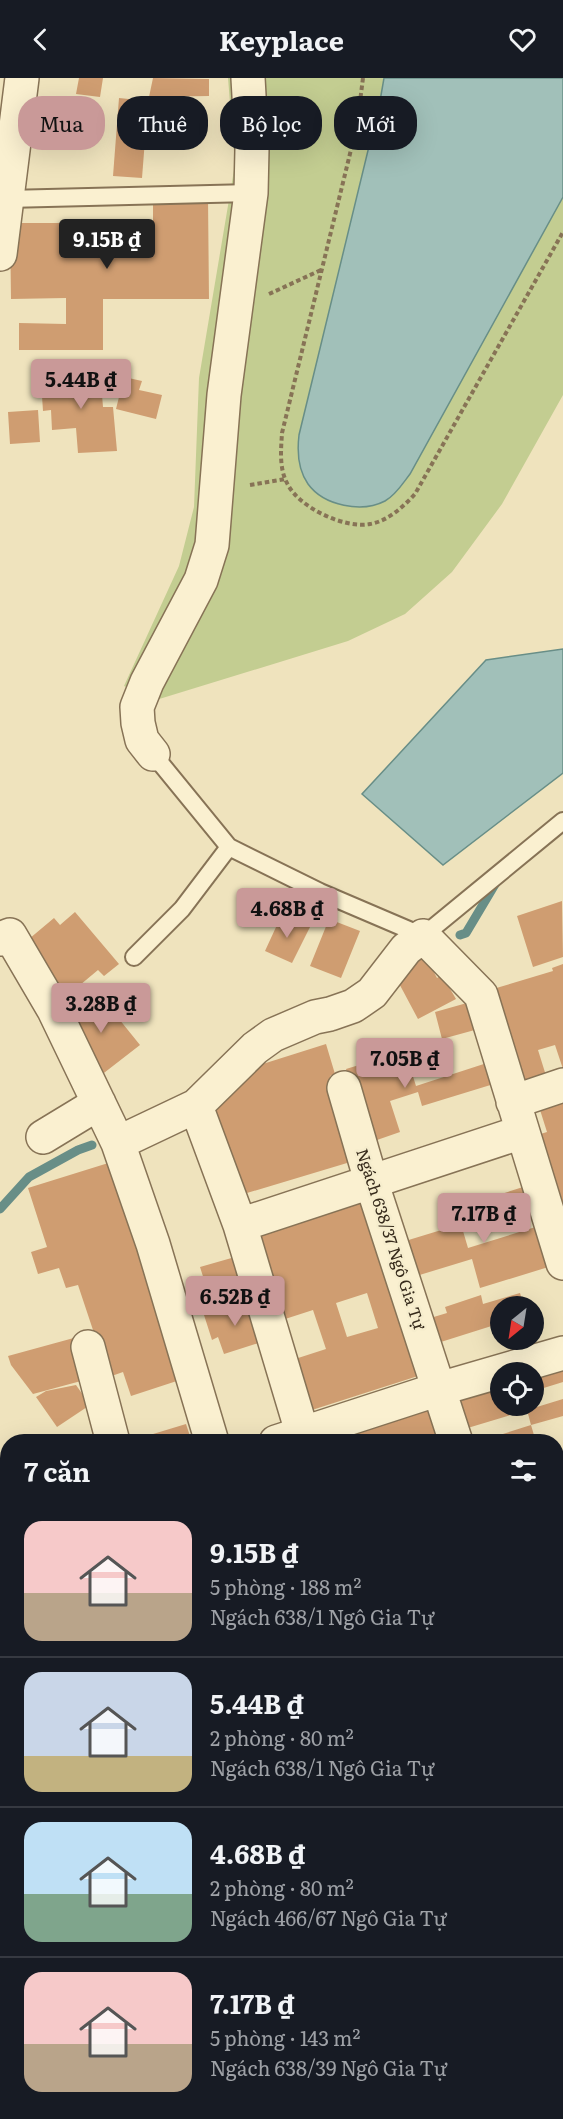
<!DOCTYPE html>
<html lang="vi">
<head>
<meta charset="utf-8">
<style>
	:root { --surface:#171b24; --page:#242831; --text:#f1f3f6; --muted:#9ea1a6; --line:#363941; --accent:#c99998 }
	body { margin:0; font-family:Literata,serif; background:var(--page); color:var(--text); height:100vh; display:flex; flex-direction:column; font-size:22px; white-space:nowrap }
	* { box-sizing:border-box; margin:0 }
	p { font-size:20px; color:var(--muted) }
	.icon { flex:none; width:33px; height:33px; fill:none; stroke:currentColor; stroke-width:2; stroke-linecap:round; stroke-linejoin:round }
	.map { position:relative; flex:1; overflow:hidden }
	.panel { position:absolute; left:0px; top:1356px; width:564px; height:686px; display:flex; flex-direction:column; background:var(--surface); border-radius:24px 24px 0 0; box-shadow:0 6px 24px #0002 }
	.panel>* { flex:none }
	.hud { position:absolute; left:18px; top:18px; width:528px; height:54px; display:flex; gap:12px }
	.needle { width:39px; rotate:210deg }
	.fabs { position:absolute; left:490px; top:1218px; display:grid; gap:12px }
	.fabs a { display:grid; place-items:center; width:54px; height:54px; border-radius:50%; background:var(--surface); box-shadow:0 6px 24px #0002; font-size:30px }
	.price { position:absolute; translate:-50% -51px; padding:0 14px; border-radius:6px; background:var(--accent); color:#111; font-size:20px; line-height:39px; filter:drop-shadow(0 2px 3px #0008) }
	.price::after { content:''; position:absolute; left:50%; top:36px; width:18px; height:14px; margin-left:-9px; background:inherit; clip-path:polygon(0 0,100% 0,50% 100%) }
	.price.active { background:#222; color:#fff }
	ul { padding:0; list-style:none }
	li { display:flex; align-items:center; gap:18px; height:150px; padding:0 24px }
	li+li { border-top:2px solid var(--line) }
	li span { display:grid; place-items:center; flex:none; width:168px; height:120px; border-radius:18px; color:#555 }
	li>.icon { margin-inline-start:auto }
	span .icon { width:72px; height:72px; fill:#fffc; stroke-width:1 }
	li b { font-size:26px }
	h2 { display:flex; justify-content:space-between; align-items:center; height:72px; padding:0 24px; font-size:26px }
	.pill { padding:0 21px; border-radius:24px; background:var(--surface); box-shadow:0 6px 24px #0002; font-size:21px; line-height:54px }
	.pill.active { background:var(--accent); color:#111 }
	header { display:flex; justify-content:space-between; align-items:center; height:78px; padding:0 24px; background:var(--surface); font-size:27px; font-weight:700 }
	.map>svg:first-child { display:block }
	.green { fill:#c3cd91 }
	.water { fill:#a1c0b9; stroke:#688e87; stroke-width:1.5 }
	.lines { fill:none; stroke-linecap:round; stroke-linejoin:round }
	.stream { stroke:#688e87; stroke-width:9 }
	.building { fill:#cf9d71; fill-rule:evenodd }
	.service-casing { stroke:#877356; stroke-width:20 }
	.minor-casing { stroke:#877356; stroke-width:36 }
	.primary-casing { stroke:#54402a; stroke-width:36 }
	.path { stroke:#877356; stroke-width:4; stroke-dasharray:4.5 3; stroke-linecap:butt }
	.service { stroke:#faf0d0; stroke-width:16 }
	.minor { stroke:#faf0d0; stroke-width:33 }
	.primary { stroke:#f5dc92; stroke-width:33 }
	.labels { text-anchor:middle; stroke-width:5; stroke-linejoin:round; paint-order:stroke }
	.street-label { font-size:16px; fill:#362a1b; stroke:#f6edcd }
</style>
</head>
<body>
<header><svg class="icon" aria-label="back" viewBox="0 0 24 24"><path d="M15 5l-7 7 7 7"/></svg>Keyplace<svg class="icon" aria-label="heart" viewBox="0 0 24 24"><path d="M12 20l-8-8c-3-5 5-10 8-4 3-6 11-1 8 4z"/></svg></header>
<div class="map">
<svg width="563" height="2041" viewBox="0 0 563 2041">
	<rect width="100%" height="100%" fill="#efe3bd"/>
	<path class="green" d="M228,0H563V317L502,426L452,494L405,536L348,563L156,622L124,608L179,488L194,429L199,300L235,86Z"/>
	<path class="water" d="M384,0H563V119L410,396C403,405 396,417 385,423C362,435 324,428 308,406C298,392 297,374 299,357L380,23Z
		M563,571V695L443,787L362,716L486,582Z"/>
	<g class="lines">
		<path class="stream" d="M460,857L466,855L497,803
			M0,1131L29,1099L78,1072L92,1067"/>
	</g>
	<path class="building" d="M79,0H103L100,19L76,16Z
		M153,0L209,1V18L149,19Z
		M119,20L148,23L142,100L113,98Z
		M153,120H208L209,221H103V272H19V245L66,246V220L11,221L10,145H112V172L153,171Z
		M100,293L103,329H113L117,373L78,375L76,350L52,352L51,332L43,333L41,303L59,302V295Z
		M124,299L142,303L139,312L162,317L156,341L116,331Z
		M38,332L40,364L10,366L8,334Z
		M562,823L563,879L533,889L517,838Z
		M75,834L119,886L104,898L98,892L62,922L23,866L54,840L60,847Z
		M282,836L310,849L292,885L265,873Z
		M329,841L360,853L341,900L310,888Z
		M426,879L437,900L442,897L456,921L418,941L394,896Z
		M563,886V991L555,967L538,972L548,1004L518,1012L493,911L553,893L552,890Z
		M92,914L115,944L119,941L140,967L100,998L80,972L89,965L65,935Z
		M474,923L482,950L442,961L435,934Z
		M326,966L335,996L330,998L357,1082L237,1118L203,1015L244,992Z
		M405,973L416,1008L490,984L497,1005L422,1028L418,1014L390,1023L400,1054L377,1062L373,1050L363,1054L359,1033L346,991Z
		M563,1008V1150L534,1058L547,1054L535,1016Z
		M118,1082L189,1299L131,1318L123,1294L103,1301L94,1255L78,1207L66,1210L59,1190L38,1196L31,1174L47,1169L28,1110Z
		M523,1109L530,1132L463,1153L468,1170L542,1147L555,1187L480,1210L472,1181L413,1199L402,1164L461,1146L455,1131Z
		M367,1115L418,1298L312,1332L295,1281L326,1271L313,1232L282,1242L252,1151ZM367,1215L378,1250L347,1259L336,1225Z
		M242,1177L249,1199L207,1211L200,1189Z
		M520,1215L524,1228H501V1245L425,1269L417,1244L447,1235L445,1229L481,1217L483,1226Z
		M251,1221L265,1263L224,1276L218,1259L212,1262L204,1237Z
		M81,1258L92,1300L33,1316L11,1287L8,1278Z
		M563,1284V1304L534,1313V1293Z
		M501,1303V1328H525L527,1332L461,1352L450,1319Z
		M76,1307L90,1327L57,1349L36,1319L46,1313Z
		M563,1321V1338L531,1347L527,1332Z
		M434,1323L447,1364H316Z
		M186,1346L192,1364H130V1363Z
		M531,1347L536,1364H481V1363Z
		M563,1373V1416L556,1418V1375Z
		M563,1439V1564L556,1566V1441Z
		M8,1569V1591L0,1578V1574Z
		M0,1653L8,1659V1675L0,1684Z
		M0,1708L8,1713V1722L0,1733Z
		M563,1873V1933L556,1935V1875Z
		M32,2034H109L111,2041H18Z
		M112,2034H181V2035L155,2041H114Z"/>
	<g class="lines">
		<g class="service-casing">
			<path id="service" d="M7,121L251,115
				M153,676L229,769L320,814L423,858L563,743
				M134,879L182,831L229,769"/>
		</g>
		<g class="minor-casing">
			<path id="minor" d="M0,176L22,0
				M153,676L142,662L138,645L137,629L147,604L201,502L212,467L224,317L251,115L252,71L248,0
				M0,861L10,857L54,932L118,1065L153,1166L212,1364
				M344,1010L371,1103L456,1364
				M513,1024L563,1007
				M196,1028L240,1147L305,1364
				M43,1059L99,1025
				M118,1065L196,1028L255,970L273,957L315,939L330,936L353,928L372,915L406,871L423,858L481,917L563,1185
				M240,1147L522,1054
				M88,1269L113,1364
				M276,1364L439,1311L563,1275
				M556,1430L563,1428
				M0,1547L8,1539
				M556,1574L563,1572
				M556,1666L563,1684"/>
		</g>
		<g class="primary-casing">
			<path id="primary" d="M556,2009L563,2008
				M440,2041L465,2034"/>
		</g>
		<path class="path" d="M363,0L357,47L282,355C281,371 279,390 287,405C298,429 344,451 370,446C388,443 403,429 415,416L563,154
			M269,216L321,192
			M250,407L286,401"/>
		<use href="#service" class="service"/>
		<use href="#minor" class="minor"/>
		<use href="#primary" class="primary"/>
	</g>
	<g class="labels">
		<g class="street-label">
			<text transform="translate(391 1161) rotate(72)" y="6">Ngách 638/37 Ngô Gia Tự</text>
		</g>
	</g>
</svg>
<div class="fabs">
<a><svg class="needle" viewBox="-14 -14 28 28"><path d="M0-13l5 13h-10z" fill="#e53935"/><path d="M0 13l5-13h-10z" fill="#9ea1a6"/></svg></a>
<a><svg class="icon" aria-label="locate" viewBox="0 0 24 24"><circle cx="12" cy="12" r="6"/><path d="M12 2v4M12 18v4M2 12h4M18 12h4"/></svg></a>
</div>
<b class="price active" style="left:107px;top:192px">9.15B ₫</b>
<b class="price" style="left:81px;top:332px">5.44B ₫</b>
<b class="price" style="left:287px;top:861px">4.68B ₫</b>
<b class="price" style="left:101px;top:956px">3.28B ₫</b>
<b class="price" style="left:405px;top:1011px">7.05B ₫</b>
<b class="price" style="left:484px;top:1166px">7.17B ₫</b>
<b class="price" style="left:235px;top:1249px">6.52B ₫</b>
<div class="hud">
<a class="pill active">Mua</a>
<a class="pill">Thuê</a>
<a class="pill">Bộ lọc</a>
<a class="pill">Mới</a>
</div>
<section class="panel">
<h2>7 căn<svg class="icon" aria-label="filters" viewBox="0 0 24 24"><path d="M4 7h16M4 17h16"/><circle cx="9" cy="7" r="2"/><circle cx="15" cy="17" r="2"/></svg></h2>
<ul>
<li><span style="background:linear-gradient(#f6c9c9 60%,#b9a48a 0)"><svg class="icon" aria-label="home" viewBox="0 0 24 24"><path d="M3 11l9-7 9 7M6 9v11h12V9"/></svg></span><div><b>9.15B ₫</b><p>5 phòng · 188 m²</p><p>Ngách 638/1 Ngô Gia Tự</p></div></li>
<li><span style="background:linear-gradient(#c9d6e8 70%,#c2b280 0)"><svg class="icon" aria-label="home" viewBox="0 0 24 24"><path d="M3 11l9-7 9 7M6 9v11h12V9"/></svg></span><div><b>5.44B ₫</b><p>2 phòng · 80 m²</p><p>Ngách 638/1 Ngô Gia Tự</p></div></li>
<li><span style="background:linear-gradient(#bfe0f5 60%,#7fa58c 0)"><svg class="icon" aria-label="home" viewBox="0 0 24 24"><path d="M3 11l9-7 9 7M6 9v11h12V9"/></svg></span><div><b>4.68B ₫</b><p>2 phòng · 80 m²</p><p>Ngách 466/67 Ngô Gia Tự</p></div></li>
<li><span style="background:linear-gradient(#f6c9c9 60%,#b9a48a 0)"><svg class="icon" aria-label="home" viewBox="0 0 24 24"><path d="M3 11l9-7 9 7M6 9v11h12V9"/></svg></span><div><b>7.17B ₫</b><p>5 phòng · 143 m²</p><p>Ngách 638/39 Ngô Gia Tự</p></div></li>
</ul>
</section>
</div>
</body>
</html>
